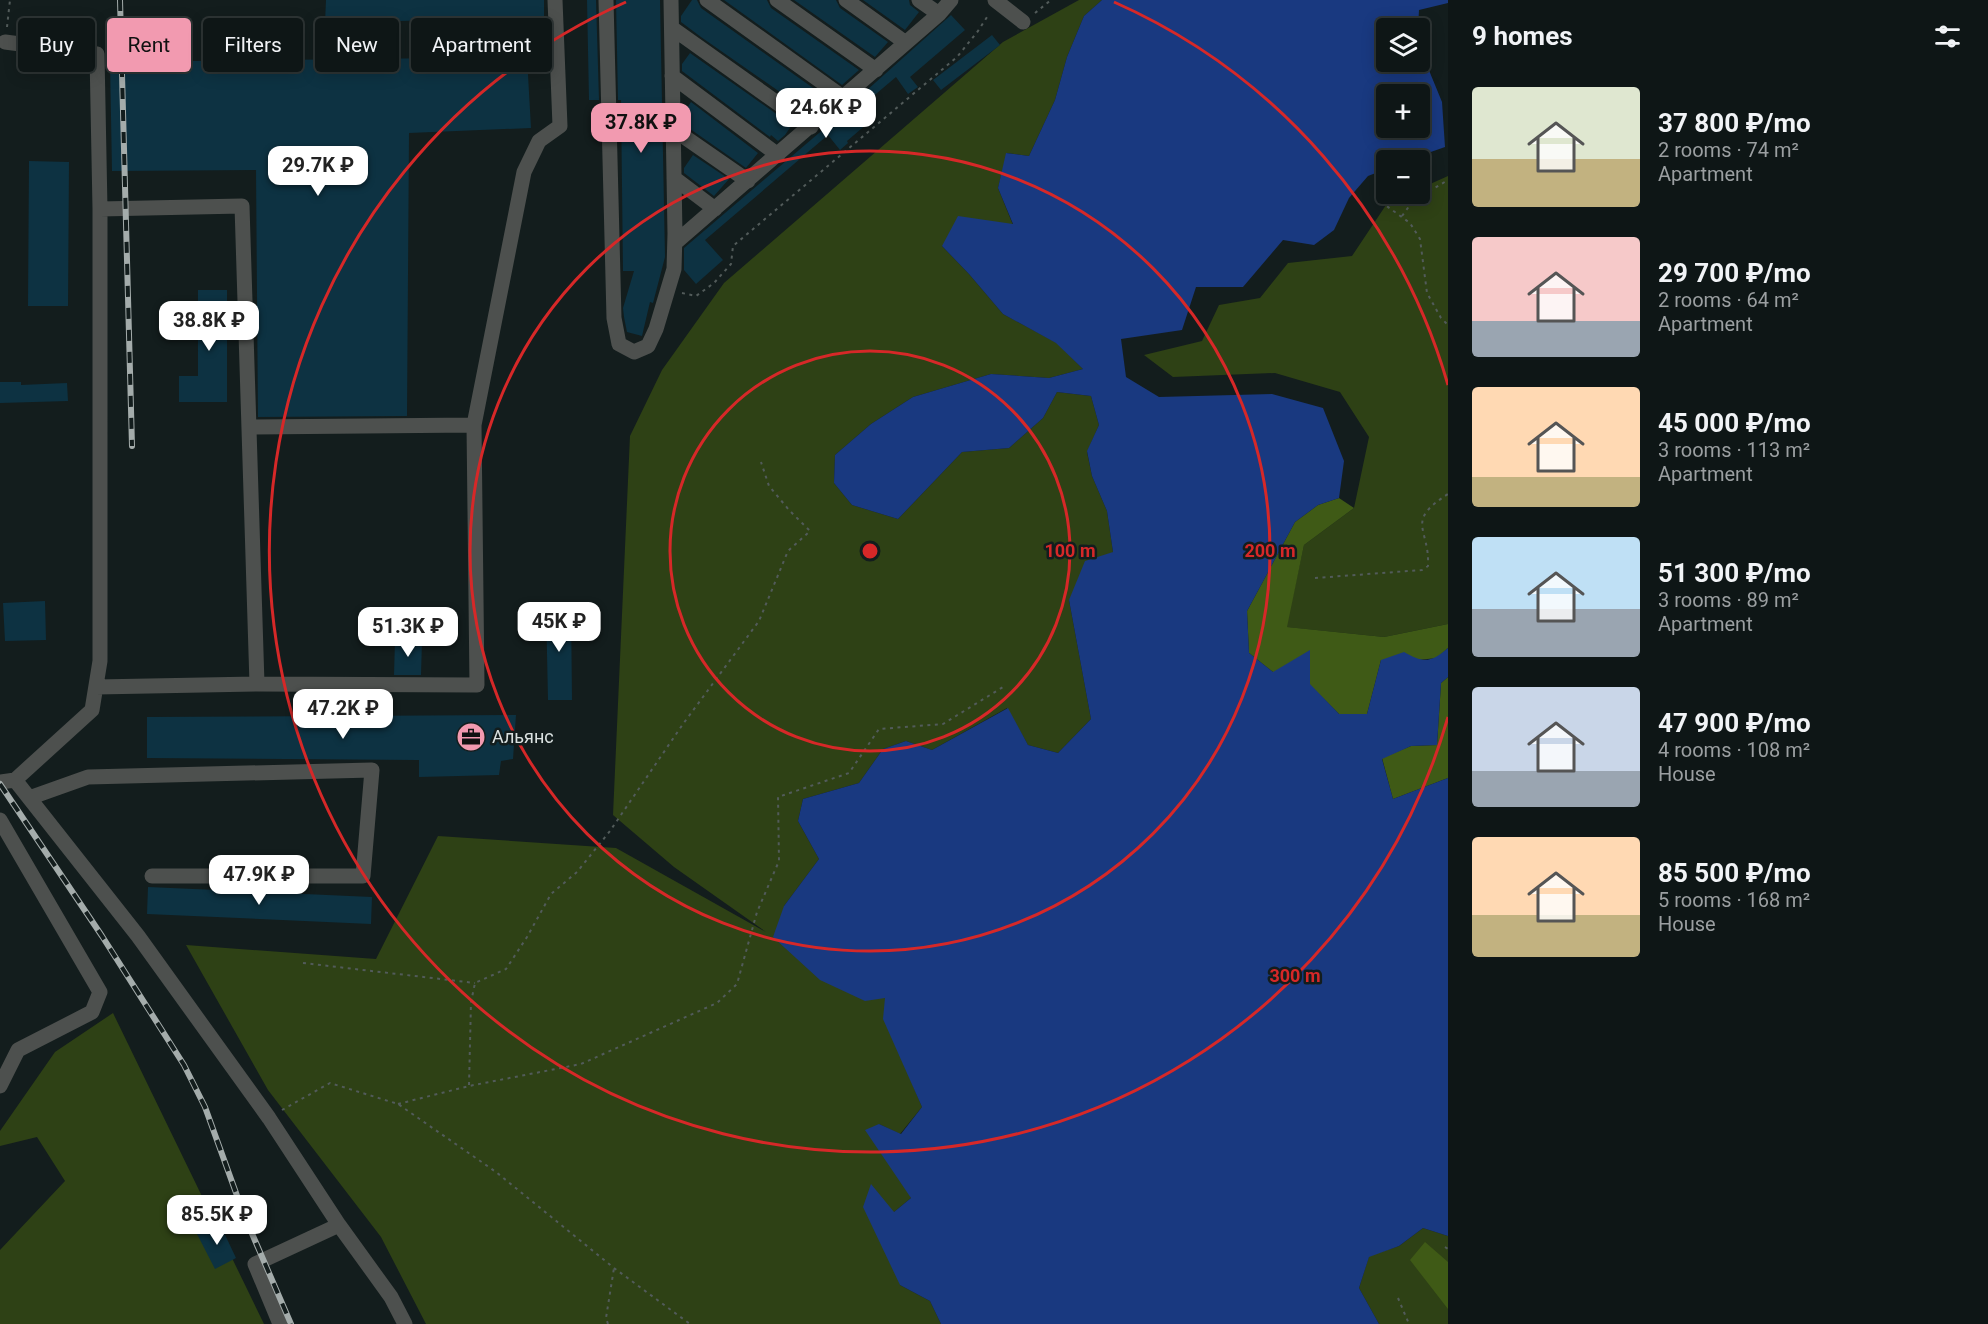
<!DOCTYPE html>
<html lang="en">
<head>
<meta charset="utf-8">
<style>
	:root { --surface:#0e1616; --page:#1c2323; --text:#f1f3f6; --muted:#9b9fa1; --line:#2e3535; --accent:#f29ab0 }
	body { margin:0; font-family:Roboto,sans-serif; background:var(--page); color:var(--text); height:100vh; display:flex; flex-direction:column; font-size:22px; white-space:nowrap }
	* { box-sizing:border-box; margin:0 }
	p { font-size:20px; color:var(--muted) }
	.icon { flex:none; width:33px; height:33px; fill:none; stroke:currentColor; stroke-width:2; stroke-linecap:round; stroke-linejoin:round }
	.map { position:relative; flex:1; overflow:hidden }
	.sheet { display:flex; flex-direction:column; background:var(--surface); width:540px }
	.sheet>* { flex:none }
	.banner { position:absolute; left:18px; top:18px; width:570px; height:54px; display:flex; gap:12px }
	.fabs { position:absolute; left:1376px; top:18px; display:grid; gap:12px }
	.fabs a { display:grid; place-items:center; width:54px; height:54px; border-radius:6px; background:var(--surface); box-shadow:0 3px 15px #0003,0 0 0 2px var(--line); font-size:30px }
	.price { position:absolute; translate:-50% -51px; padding:0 14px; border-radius:12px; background:#fff; color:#222; font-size:20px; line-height:39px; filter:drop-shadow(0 2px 3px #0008) }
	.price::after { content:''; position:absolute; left:50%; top:36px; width:18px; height:14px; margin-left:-9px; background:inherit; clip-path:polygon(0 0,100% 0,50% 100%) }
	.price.on { background:var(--accent); color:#111 }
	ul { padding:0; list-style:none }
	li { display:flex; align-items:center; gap:18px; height:150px; padding:0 24px }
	li span { display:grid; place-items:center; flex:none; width:168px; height:120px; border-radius:6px; color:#555 }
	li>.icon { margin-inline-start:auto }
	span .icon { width:72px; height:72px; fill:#fffc; stroke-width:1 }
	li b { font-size:26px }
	h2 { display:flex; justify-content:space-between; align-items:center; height:72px; padding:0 24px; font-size:26px }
	.pill { padding:0 21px; border-radius:6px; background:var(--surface); box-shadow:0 3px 15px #0003,0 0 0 2px var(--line); font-size:21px; line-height:54px }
	.pill.on { background:var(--accent); color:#111 }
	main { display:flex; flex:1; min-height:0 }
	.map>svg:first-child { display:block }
	.green { fill:#2e4115 }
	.forest { fill:#3f5a16 }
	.water { fill:#193980; fill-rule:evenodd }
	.building { fill:#0d3242 }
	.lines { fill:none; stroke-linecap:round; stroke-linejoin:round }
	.path { stroke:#525b5a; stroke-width:2; stroke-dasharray:3 4.5; stroke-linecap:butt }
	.minor { stroke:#4d504e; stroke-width:15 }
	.rail-casing { stroke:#a4acab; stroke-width:6 }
	.rail { stroke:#131d1d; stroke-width:4; stroke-dasharray:11; stroke-linecap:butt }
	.ring { fill:none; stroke:#d62828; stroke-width:3 }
	.labels { text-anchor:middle; stroke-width:5; stroke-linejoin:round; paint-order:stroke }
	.poi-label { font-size:18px; fill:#dae1e0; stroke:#131d1d; text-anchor:start }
	.centre { fill:#d62828; stroke:#131d1d; stroke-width:3 }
	.ring-label { font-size:18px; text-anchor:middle; font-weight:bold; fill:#d62828; stroke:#131d1d; stroke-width:5; stroke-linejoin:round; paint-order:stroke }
</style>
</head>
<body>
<main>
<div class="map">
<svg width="1448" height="1324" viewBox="0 0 1448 1324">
	<rect width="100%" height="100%" fill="#131d1d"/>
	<path class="green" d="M1079,0H1102L1084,16L1067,57L1055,100L1029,156L1007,153L998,188L1013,225L942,246L969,274L1003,314L1057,343L1083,369L1049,378L991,374L913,397L871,424L835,455L834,483L852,505L898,519L962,452L1009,448L1043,418L1057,392L1091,396L1099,425L1087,452L1092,476L1107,511L1113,552L1069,600L1091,719L1058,753L1028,745L1007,708L932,750L906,741L883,749L859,783L803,799L798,821L819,859L784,906L885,998L909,1076L922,1107L900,1134L879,1124L911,1198L894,1212L900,1285L930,1301L941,1324H426L381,1237L268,1090L186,945L376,959L438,836L616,848L766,932L674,867L613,815L630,436L662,370L724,283L1003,42Z
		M1448,176V624L1384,637L1286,627L1304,545L1354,508L1369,437L1340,392L1275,373L1173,377L1144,355L1202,341L1219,305L1260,298L1288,263L1352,256L1388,202L1408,194H1419V189Z
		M113,1013L264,1324H0V1250L65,1181L37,1137L0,1146V1131L55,1052Z
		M1423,1228L1448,1236V1324H1379L1359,1288L1369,1256L1399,1246Z"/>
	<path class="forest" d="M1339,498L1354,508L1304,545L1287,627L1384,637L1448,624V648L1437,658L1418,660H1381L1367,714H1339L1309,684L1273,672L1249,653L1247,611L1295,522L1318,505Z
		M1448,677V778L1393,799L1382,758L1411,746L1437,745L1441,683Z
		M1425,1242L1448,1262V1309L1410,1260Z"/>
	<path class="water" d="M1102,0H1448V3L1419,10L1418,28H1386V62H1419V46L1442,102L1445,147L1408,160H1386V169L1368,176L1349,198L1334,230L1314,245L1283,240L1243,287H1196L1182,330L1121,339L1126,377L1159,397L1272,394L1323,408L1344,461L1339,498L1318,505L1295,522L1247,611L1249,653L1273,672L1310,650V684L1339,714H1367L1381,660L1404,652C1423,663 1431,663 1448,648V677L1441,683L1437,745L1411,746L1382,759L1393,799L1448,778V1236L1423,1228L1399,1246L1369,1257L1359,1288L1379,1324H941L930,1301L900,1285L863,1207L871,1184L894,1212L911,1198L865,1130L879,1124L901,1134L922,1107L883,1019L885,998L865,1001L820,980L773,937L784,906L819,859L798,821L803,799L859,783L883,749L906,741L932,750L1008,708L1028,745L1058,753L1091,719L1069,600L1085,561L1113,552L1107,511L1092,476L1087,451L1099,425L1091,396L1057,392L1043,418L1009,448L962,452L898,519L852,505L834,483L835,455L871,424L913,397L991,374L1049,378L1083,369L1056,343L1003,314L969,274L942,246L958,216L1013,224L998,188L1006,153L1029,156L1055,100L1067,57L1084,16ZM1386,94H1419V128H1386Z"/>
	<path class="building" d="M326,0H544V17L325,23Z
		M587,0H596L599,100H589Z
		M616,0H660L665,257L653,303L650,302L642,336L627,332L624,317L623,308L634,271H623L621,100H618Z
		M692,0H697L701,8L827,98L810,113L701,37L681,22V16Z
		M724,0H767L771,8L859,70L842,85Z
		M794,0H836L840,8L888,42L875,57Z
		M863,0H909L910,5L919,12L905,30Z
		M951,15L965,30L910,77L918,87L908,94L896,77L857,110L868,123L847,141L848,143L840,150L828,135L705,240L723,260L696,284L684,270V248L819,133Z
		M992,35L1000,45L941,90L933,80Z
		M690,53L792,125L785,135L778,141L771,135L770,137L682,71V64Z
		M527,57L531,128L409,133L407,416L258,417L256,170L112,171L110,62Z
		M691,102L758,153L746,168L683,124V114Z
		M693,155L729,179L714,196L684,173V168Z
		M29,161L69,162L68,306H28Z
		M198,290H227V402H179V376H198Z
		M0,382H21V385L67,383L68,401L0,403Z
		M45,601L46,640L5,641L3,603Z
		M546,606H571L572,700H548Z
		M395,640L422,641L421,675H394Z
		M516,715L513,759L501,761L499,775L419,777V760L147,758V717Z
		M148,887L372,897L371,924L147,914Z
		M219,1222L236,1258L215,1269L197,1234Z"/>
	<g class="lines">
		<path class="path" d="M1035,13L1051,0
			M7,27L10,0
			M1381,202L1410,223L1420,239L1427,293L1441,318L1448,325
			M1402,216L1413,201L1448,180
			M682,293L696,296L714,283L731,264L733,246L957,57L978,31L989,14
			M1315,578L1422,570L1428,566C1430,528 1404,522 1448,494
			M303,963L475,983
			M469,1085L471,1002L475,983L506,969L527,937L551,894L577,872L610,831L683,724L759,621L788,551L810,531L789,510L769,486L761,462
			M398,1104L469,1086L581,1064L717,1003L737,984L757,912L779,861L778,797L849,773L879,729L943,724L1003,687
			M282,1110L330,1083L398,1104L496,1172L614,1268L690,1324
			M1445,1247L1448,1249
			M1398,1298L1409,1324
			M608,1324L606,1318L614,1268"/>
		<path class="minor" d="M606,0L614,318L619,344L634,352L648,346L656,329L674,269L675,234L671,0
			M707,0L844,98
			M777,0L876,70
			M846,0L906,43
			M919,0L939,14
			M995,0L1023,22
			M672,28L811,127
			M5,42L97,54L100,209V661L92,710L15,780
			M672,76L778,155
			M673,129L748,181
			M674,178L715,209
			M675,243L939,14L951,0
			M474,425L524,172L539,141L560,126L555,0
			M249,427L474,425L477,685L257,684
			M96,687L257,684L242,206L100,209
			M0,782L15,780L138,936L269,1118L339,1225L391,1297L405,1324
			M29,798L88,777L372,770L363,876H152
			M0,820L100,992L92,1012L18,1050L0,1086
			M280,1324L255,1264L339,1225"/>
		<g class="rail-casing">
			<path id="rail" d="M120,0L132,446
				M0,784L102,936L184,1065L205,1107L244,1215L291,1324"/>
		</g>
		<use href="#rail" class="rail"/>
	</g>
	<g class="ring">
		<circle cx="870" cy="551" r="200"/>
		<circle cx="870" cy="551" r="400"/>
		<path d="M1448 717A601 601 0 1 1 626 2M1114 2A601 601 0 0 1 1448 385"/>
	</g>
	<defs>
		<g id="office-disc" transform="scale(1.5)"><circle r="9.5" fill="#f29ab0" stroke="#131d1d"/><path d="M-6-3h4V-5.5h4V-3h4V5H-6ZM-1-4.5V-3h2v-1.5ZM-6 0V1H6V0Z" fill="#111"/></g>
	</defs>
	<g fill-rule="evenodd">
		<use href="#office-disc" x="471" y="737"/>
	</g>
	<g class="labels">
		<g class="poi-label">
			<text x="492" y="743">Альянс</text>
		</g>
	</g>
	<circle cx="870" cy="551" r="9" class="centre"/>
	<g class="ring-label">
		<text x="1070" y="557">100 m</text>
		<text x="1270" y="557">200 m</text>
		<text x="1295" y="982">300 m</text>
	</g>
</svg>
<div class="fabs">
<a><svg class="icon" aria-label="layers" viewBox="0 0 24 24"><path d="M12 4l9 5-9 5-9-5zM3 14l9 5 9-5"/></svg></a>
<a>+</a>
<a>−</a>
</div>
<b class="price" style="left:826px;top:139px">24.6K ₽</b>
<b class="price on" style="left:641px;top:154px">37.8K ₽</b>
<b class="price" style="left:318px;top:197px">29.7K ₽</b>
<b class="price" style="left:209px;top:352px">38.8K ₽</b>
<b class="price" style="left:559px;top:653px">45K ₽</b>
<b class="price" style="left:408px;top:658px">51.3K ₽</b>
<b class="price" style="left:343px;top:740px">47.2K ₽</b>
<b class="price" style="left:259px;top:906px">47.9K ₽</b>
<b class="price" style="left:217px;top:1246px">85.5K ₽</b>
<div class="banner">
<a class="pill">Buy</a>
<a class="pill on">Rent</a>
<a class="pill">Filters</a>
<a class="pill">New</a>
<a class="pill">Apartment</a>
</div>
</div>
<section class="sheet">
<h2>9 homes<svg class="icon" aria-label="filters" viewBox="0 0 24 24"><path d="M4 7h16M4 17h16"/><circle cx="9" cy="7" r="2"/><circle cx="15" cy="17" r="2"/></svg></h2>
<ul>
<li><span style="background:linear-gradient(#dfe7d0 60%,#c2b280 0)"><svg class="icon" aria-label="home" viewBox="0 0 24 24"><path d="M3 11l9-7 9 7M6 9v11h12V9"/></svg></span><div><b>37 800 ₽/mo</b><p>2 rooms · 74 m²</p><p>Apartment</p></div></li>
<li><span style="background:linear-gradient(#f6c9c9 70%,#9aa5b1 0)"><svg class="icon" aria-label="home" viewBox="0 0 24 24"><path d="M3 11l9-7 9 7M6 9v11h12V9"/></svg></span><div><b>29 700 ₽/mo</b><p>2 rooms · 64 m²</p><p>Apartment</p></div></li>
<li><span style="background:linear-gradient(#ffd9b3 75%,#c2b280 0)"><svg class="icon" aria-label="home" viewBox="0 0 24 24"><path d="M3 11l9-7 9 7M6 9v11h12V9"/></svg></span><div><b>45 000 ₽/mo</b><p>3 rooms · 113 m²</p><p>Apartment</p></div></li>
<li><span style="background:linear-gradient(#bfe0f5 60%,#9aa5b1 0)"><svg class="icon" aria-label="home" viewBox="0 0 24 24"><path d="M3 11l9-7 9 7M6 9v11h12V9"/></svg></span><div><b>51 300 ₽/mo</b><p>3 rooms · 89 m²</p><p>Apartment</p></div></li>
<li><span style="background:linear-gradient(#c9d6e8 70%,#9aa5b1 0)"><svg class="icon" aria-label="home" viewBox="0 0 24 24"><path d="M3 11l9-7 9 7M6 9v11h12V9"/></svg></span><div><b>47 900 ₽/mo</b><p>4 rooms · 108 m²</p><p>House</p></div></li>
<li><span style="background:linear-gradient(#ffd9b3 65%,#c2b280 0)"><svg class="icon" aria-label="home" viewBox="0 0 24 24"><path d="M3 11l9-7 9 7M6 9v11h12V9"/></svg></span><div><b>85 500 ₽/mo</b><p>5 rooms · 168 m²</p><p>House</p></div></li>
</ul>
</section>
</main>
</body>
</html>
